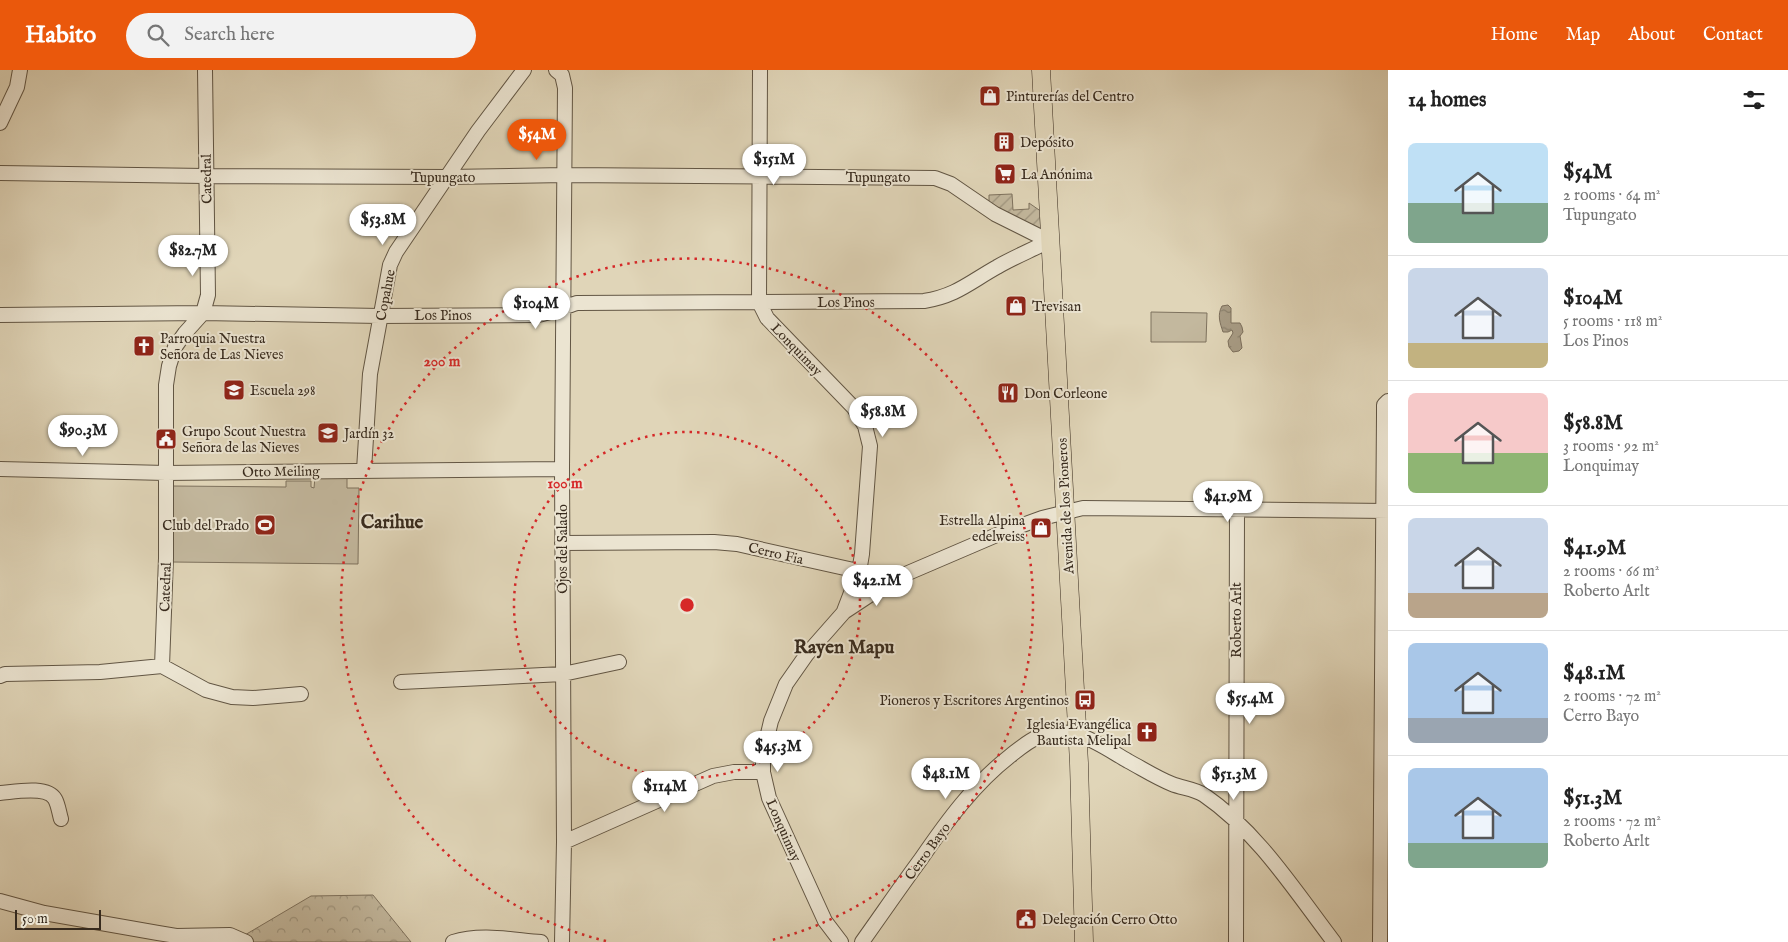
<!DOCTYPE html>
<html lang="en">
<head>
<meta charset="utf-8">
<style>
	:root { --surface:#fff; --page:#f2f2f2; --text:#222; --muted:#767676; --line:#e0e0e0; --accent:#ea580c }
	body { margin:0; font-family:"IM FELL English",serif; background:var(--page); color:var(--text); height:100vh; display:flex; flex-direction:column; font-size:19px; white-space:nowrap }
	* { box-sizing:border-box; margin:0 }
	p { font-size:16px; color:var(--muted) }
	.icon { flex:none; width:28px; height:28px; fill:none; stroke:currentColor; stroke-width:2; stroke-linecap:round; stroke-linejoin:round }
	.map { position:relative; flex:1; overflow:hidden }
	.drawer { display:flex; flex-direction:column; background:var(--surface); width:400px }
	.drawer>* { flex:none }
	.scale { position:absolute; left:15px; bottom:12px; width:86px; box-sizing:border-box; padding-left:5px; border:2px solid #382b1e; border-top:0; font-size:14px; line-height:18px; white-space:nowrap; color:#382b1e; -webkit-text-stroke:4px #ebe4d1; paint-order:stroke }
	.price { position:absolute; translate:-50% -42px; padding:0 11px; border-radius:18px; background:#fff; color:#222; font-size:16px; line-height:32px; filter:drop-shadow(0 1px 2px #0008) }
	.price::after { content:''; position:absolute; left:50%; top:30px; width:15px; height:11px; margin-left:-8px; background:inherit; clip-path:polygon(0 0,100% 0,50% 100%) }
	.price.on { background:var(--accent); color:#fff }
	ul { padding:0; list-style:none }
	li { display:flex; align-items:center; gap:15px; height:125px; padding:0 20px }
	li+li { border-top:1px solid var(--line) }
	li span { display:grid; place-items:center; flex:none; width:140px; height:100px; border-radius:8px; color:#555 }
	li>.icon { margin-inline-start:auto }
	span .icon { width:60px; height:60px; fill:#fffc; stroke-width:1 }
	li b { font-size:21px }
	h2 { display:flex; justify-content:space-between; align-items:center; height:60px; padding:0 20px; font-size:21px }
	header { display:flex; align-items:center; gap:30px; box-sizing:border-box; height:70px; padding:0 25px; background:var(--accent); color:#fff }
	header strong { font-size:24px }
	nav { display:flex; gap:28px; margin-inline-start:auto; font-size:18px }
	.search { width:350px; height:45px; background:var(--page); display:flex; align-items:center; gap:12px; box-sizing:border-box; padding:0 18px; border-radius:28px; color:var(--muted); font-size:19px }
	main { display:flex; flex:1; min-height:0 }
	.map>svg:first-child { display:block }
	.grass { fill:url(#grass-dots); stroke:#7e725e }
	.forest { fill:url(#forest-crowns); stroke:#7e725e }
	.garden { fill:url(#garden-furrows); stroke:#7e725e }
	.pitch { fill:#c3b89e; stroke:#7e725e }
	.water { fill:url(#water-ripples); stroke:#7b6e5b }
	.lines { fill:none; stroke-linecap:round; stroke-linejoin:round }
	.minor-casing { stroke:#625644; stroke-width:16 }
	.major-casing { stroke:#382b1e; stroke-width:19 }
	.minor { stroke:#ebe4d1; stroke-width:14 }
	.major { stroke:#e0d5b8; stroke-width:18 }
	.ring { fill:none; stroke:#d62828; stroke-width:2.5; stroke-dasharray:2.5 5 }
	.labels { text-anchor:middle; stroke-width:4; stroke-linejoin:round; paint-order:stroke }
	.poi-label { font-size:14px; fill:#382b1e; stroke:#ebe4d1; text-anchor:start }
	.street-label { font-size:14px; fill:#382b1e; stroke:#ebe4d1 }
	.district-label { font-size:19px; font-weight:bold; fill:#382b1e; stroke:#ebe4d1 }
	.centre { fill:#d62828; stroke:#ebe4d1; stroke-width:2.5 }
	.ring-label { font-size:15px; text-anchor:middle; font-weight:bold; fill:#d62828; stroke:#ebe4d1; stroke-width:4; stroke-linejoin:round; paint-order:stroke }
</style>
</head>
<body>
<header>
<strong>Habito</strong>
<div class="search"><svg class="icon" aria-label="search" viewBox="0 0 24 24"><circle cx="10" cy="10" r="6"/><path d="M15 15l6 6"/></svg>Search here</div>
<nav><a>Home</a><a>Map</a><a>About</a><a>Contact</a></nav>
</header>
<main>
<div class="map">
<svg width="1388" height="872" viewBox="0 0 1388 872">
	<defs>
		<pattern id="grass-dots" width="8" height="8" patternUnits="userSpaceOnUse" patternTransform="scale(1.25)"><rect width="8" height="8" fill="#c3b89e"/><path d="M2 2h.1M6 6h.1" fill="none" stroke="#9f9680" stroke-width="1.8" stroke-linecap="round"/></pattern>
		<pattern id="forest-crowns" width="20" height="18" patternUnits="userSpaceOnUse" patternTransform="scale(1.25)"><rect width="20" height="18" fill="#c3b89e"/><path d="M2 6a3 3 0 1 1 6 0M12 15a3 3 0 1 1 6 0" fill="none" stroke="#9f9680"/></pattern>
		<pattern id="garden-furrows" width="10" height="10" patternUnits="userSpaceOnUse" patternTransform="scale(1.25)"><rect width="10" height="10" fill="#c3b89e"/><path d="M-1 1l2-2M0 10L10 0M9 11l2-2" fill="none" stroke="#9f9680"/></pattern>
		<pattern id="water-ripples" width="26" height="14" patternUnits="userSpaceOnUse" patternTransform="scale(1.25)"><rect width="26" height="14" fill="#a79b84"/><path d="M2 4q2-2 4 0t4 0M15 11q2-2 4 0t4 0" fill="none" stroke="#897f6b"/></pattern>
	</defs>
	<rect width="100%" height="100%" fill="#e0d5b8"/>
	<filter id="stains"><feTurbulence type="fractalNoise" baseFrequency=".004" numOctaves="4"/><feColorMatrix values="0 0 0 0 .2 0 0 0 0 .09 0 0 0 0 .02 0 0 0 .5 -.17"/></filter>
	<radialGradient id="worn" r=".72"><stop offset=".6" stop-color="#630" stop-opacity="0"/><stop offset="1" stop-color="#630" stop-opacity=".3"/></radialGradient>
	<path class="grass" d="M864,510H871L873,517L861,523L859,522C857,516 859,513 864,510Z"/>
	<path class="forest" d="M373,825L411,872H233L311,826Z"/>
	<path class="garden" d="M1012,124L1013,140L1029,139V133L1042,142V157L1039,159L1007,146L1003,140L989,134V125Z"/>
	<path class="pitch" d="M1151,242L1207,243L1206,272H1151Z
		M315,407L347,408V418H359L358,494L172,492L173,416L286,417V411H311V417L314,418Z"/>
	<path class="water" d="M1228,235L1231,238V253H1240L1242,257L1243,262L1240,266L1242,278L1239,281L1233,282L1229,277L1228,271L1233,263L1232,260L1228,262H1223C1220,253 1217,245 1222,236Z"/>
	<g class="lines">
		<g class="minor-casing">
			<path id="minor" d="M556,0L562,5L565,18L562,399L564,772L562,872
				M760,0L759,232L767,248L854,338L865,356L870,376L862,484L859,502L844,541
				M0,53L17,17L20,0
				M0,103L205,106L448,107L565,105L935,108L951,114L995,144L1049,171
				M0,245L203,243L380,246L537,245C551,243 563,237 577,233L924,231C956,226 970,212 997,197C1014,187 1032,180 1049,171
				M0,399L166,403L562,399
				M364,400L370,304L390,195L396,182L478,61L524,0
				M562,473L714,472L737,474L894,509
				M162,596L166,488V315L169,296L175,277L185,263L203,243L208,225L205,0
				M0,606L5,604L100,602L162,596L206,620L232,627L253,628L301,624
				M401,612L563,604L619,592
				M0,723C14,722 47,715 55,729C58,734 59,742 61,749
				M564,772L713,706L734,702H763
				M0,831L44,843L158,863L176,866L230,865L246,872
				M453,872C481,863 513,870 541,872
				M841,872L825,851L769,728L763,702V685L771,651L786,614L807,584L844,542L894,509L1006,461L1042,448L1083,438L1388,441
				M862,872C882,844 901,816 921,789C947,751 974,714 1010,686C1019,679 1028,671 1038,667C1072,652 1100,675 1128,691C1143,699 1157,708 1172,714C1182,718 1195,719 1204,725C1258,762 1295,821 1334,872
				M1236,872L1237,439
				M1380,872L1384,345V335L1388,331"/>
		</g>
		<g class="major-casing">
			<path id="major" d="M1041,0L1079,693L1084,872"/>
		</g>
		<use href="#minor" class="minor"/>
		<use href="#major" class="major"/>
	</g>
	<g class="ring">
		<circle cx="687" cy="535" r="173"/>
		<path d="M606 871A346 346 0 1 1 768 871"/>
	</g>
	<defs>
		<g id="shop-square" transform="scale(1.125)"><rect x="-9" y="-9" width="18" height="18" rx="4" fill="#8f2418" stroke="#ebe4d1"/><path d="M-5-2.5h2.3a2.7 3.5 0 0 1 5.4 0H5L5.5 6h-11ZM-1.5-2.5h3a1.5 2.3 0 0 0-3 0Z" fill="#fff"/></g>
		<g id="building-square" transform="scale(1.125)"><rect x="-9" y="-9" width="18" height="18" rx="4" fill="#8f2418" stroke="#ebe4d1"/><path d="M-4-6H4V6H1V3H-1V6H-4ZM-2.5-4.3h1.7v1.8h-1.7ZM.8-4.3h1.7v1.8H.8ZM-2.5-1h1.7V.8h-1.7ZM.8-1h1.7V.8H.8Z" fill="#fff"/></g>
		<g id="supermarket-square" transform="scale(1.125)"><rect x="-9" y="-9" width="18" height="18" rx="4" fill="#8f2418" stroke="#ebe4d1"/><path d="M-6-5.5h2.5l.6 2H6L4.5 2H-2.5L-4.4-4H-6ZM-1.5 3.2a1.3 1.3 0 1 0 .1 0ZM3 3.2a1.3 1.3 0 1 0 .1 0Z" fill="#fff"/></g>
		<g id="church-square" transform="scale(1.125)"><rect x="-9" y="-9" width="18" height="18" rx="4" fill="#8f2418" stroke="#ebe4d1"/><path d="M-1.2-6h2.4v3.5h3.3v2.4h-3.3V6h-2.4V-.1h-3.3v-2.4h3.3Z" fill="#fff"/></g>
		<g id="school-square" transform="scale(1.125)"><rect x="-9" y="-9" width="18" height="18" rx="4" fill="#8f2418" stroke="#ebe4d1"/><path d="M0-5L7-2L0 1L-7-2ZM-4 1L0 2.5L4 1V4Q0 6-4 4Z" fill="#fff"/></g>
		<g id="restaurant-square" transform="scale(1.125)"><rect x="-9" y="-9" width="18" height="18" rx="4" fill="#8f2418" stroke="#ebe4d1"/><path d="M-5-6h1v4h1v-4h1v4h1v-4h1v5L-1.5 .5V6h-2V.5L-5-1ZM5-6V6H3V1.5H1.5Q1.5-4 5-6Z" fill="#fff"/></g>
		<g id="civic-square" transform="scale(1.125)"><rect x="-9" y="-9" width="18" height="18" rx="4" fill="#8f2418" stroke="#ebe4d1"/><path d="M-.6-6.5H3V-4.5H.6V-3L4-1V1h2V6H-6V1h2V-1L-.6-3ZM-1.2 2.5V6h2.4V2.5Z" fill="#fff"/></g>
		<g id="stadium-square" transform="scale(1.125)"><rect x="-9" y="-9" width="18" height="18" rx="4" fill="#8f2418" stroke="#ebe4d1"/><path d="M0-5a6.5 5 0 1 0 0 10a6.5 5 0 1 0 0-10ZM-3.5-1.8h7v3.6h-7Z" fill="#fff"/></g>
		<g id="bus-square" transform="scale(1.125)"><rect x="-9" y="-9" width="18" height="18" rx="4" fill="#8f2418" stroke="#ebe4d1"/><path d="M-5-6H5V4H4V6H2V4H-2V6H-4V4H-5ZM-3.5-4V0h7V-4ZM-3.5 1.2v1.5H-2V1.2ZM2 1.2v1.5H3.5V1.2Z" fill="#fff"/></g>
	</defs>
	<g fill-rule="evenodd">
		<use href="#shop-square" x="990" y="26"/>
		<use href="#building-square" x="1004" y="72"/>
		<use href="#supermarket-square" x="1005" y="104"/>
		<use href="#shop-square" x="1016" y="236"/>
		<use href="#church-square" x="144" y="276"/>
		<use href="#school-square" x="234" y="320"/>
		<use href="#restaurant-square" x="1008" y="323"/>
		<use href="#school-square" x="328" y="363"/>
		<use href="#civic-square" x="166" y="369"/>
		<use href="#stadium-square" x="265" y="455"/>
		<use href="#shop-square" x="1041" y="458"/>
		<use href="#bus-square" x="1085" y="630"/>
		<use href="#church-square" x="1147" y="662"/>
		<use href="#civic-square" x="1026" y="849"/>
	</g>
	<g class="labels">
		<g class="poi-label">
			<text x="1006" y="31">Pinturerías del Centro</text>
			<text x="1020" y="77">Depósito</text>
			<text x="1021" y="109">La Anónima</text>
			<text x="1032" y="241">Trevisan</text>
			<text x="160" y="273">Parroquia Nuestra<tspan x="160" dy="16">Señora de Las Nieves</tspan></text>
			<text x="250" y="325">Escuela 298</text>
			<text x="1024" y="328">Don Corleone</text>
			<text x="182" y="366">Grupo Scout Nuestra<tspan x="182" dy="16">Señora de las Nieves</tspan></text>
			<text x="344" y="368">Jardín 32</text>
			<text x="1025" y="455" text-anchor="end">Estrella Alpina<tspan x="1025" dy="16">edelweiss</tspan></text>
			<text x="249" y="460" text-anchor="end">Club del Prado</text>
			<text x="1069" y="635" text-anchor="end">Pioneros y Escritores Argentinos</text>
			<text x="1131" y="659" text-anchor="end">Iglesia Evangélica<tspan x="1131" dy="16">Bautista Melipal</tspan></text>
			<text x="1042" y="854">Delegación Cerro Otto</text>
		</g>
		<g class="street-label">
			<text x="443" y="112">Tupungato</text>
			<text x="878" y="112">Tupungato</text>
			<text transform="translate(206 109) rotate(-91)" y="5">Catedral</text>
			<text transform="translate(385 225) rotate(-79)" y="5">Copahue</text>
			<text x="846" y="237">Los Pinos</text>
			<text x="443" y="250">Los Pinos</text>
			<text transform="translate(797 279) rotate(46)" y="5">Lonquimay</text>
			<text transform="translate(281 401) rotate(-1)" y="5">Otto Meiling</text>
			<text transform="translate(1065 436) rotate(-93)" y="5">Avenida de los Pioneros</text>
			<text transform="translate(562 479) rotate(-90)" y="5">Ojos del Salado</text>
			<text transform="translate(776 483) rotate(13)" y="5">Cerro Fia</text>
			<text transform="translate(165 517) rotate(-88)" y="5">Catedral</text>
			<text transform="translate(1236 550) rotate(-90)" y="5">Roberto Arlt</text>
			<text transform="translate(784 760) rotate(66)" y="5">Lonquimay</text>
			<text transform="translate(927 781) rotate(-54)" y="5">Cerro Bayo</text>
		</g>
		<g class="district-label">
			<text x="392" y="458">Carihue</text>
			<text x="844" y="583">Rayen Mapu</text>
		</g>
	</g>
	<circle cx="687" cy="535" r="8" class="centre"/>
	<g class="ring-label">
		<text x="442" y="296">200 m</text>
		<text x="565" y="418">100 m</text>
	</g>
	<rect width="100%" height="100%" filter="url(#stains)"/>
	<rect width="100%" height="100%" fill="url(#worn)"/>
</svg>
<div class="scale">50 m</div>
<b class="price on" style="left:537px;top:91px">$54M</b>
<b class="price" style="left:774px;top:116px">$151M</b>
<b class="price" style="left:383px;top:176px">$53.8M</b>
<b class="price" style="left:193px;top:207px">$82.7M</b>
<b class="price" style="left:536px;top:260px">$104M</b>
<b class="price" style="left:883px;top:368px">$58.8M</b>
<b class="price" style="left:83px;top:387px">$90.3M</b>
<b class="price" style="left:1228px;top:453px">$41.9M</b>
<b class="price" style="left:877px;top:537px">$42.1M</b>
<b class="price" style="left:1250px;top:655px">$55.4M</b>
<b class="price" style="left:778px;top:703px">$45.3M</b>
<b class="price" style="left:946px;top:730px">$48.1M</b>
<b class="price" style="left:1234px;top:731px">$51.3M</b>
<b class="price" style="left:665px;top:743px">$114M</b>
</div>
<section class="drawer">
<h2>14 homes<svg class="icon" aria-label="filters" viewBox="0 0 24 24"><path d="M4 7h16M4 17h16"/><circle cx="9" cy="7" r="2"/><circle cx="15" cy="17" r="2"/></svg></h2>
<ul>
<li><span style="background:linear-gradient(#bfe0f5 60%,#7fa58c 0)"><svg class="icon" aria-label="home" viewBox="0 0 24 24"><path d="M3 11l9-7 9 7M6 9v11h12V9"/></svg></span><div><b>$54M</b><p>2 rooms · 64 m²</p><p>Tupungato</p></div></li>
<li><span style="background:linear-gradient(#c9d6e8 75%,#c2b280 0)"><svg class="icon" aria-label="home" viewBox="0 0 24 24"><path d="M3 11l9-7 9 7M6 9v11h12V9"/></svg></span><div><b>$104M</b><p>5 rooms · 118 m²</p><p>Los Pinos</p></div></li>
<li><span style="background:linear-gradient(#f6c9c9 60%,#8fb573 0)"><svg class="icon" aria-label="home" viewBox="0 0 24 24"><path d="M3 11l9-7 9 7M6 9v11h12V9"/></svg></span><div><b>$58.8M</b><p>3 rooms · 92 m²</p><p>Lonquimay</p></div></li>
<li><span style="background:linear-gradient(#c9d6e8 75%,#b9a48a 0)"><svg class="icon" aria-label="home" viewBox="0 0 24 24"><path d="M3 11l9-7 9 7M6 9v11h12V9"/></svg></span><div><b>$41.9M</b><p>2 rooms · 66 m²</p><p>Roberto Arlt</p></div></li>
<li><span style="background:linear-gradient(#a9c7e8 75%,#9aa5b1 0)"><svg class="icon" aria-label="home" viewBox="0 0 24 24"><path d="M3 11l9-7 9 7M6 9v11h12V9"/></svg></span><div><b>$48.1M</b><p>2 rooms · 72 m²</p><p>Cerro Bayo</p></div></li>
<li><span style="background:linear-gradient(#a9c7e8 75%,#7fa58c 0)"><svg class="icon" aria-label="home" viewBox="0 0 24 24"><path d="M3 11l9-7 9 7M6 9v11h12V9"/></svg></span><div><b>$51.3M</b><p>2 rooms · 72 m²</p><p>Roberto Arlt</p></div></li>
</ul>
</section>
</main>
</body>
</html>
